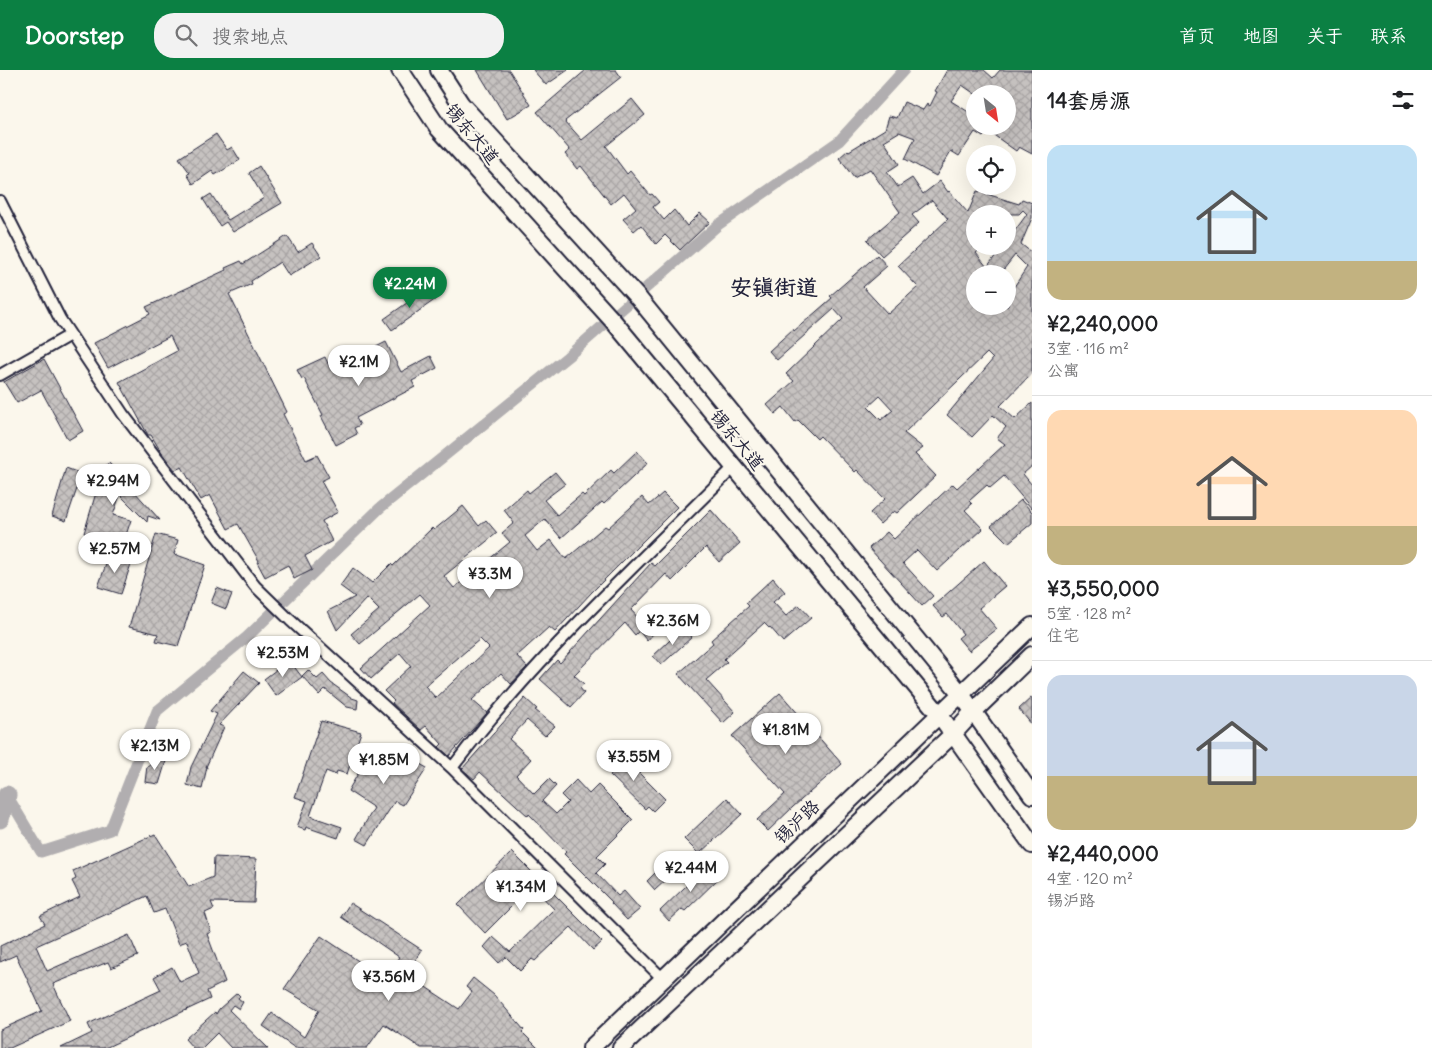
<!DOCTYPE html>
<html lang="zh">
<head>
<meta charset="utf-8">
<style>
	:root { --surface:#fff; --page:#f2f2f2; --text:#202124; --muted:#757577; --line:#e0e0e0; --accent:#0b8043 }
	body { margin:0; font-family:Delius,"LXGW WenKai TC",sans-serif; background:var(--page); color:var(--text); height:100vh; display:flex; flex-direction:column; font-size:19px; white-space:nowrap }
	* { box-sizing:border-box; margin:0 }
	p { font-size:16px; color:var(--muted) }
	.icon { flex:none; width:28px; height:28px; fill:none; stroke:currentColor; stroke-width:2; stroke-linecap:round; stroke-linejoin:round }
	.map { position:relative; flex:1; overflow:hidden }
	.side { display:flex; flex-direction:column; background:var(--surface); width:400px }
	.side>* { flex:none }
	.needle { width:32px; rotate:150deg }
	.fabs { position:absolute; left:966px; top:15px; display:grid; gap:10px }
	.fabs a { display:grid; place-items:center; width:50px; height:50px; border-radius:50%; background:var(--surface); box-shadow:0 5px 20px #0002; font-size:25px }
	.price { position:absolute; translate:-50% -42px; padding:0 11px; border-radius:18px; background:#fff; color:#222; font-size:16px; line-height:32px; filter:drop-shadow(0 1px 2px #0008) }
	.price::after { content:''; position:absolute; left:50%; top:30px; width:15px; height:11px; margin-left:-8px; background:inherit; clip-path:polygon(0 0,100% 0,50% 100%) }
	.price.selected { background:var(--accent); color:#fff }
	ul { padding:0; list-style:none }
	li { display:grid; align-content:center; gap:10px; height:265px; padding:0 15px }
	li+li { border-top:1px solid var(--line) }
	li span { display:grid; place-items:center; height:155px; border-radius:15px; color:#555 }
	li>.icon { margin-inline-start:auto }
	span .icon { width:90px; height:90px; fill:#fffc; stroke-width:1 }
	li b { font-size:21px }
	h2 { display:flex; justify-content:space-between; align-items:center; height:60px; padding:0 15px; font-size:21px }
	header { display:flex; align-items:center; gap:30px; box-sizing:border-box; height:70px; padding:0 25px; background:var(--accent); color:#fff }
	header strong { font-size:24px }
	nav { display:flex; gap:28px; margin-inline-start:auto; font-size:18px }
	.search { width:350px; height:45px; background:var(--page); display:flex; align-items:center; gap:12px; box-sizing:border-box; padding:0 18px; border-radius:20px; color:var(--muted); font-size:19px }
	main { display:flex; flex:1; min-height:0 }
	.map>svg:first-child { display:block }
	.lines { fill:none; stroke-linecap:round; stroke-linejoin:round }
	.canal { stroke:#b1aeb0; stroke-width:11 }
	.river { stroke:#b1aeb0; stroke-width:19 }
	.building { fill:url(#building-cross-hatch); stroke:#22223b; fill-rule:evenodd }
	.minor-casing { stroke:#22223b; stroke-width:14 }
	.primary-casing { stroke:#22223b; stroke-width:20 }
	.minor { stroke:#fbf7ec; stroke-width:10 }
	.primary { stroke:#fbf7ec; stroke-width:16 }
	.labels { text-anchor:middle; stroke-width:4.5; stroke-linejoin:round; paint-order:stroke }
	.street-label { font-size:18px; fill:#22223b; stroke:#fbf7ec }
	.district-label { font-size:22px; font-weight:bold; fill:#22223b; stroke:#fbf7ec }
</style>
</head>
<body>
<header>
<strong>Doorstep</strong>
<div class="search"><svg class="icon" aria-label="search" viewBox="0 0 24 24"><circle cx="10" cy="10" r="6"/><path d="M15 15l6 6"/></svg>搜索地点</div>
<nav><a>首页</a><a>地图</a><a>关于</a><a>联系</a></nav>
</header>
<main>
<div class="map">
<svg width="1032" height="978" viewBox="0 0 1032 978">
	<defs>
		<pattern id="building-cross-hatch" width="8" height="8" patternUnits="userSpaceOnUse" patternTransform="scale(1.25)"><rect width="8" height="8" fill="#c6c2c0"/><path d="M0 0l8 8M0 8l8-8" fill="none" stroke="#aaa6a6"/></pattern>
	</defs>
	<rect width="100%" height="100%" fill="#fbf7ec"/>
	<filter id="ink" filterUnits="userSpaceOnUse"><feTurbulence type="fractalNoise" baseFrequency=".02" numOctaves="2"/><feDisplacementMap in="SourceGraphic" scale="10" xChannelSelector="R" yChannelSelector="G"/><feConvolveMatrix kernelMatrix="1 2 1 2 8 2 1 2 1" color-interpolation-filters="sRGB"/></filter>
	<g filter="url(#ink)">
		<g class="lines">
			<path class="canal" d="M7,725L41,782L110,760L157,641L247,567L380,438L567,287L718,155L839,71L904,0"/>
			<path class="river" d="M0,749L7,725"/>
		</g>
		<path class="building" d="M477,0H509L531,35L507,49Z
			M533,0H568L546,15Z
			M586,0H616L621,7L565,51L582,70L632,29L645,45L606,76L627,104L630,101L650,125L652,124L659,132L653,137L664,150L674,140L687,156L700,143L710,152L680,180L665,165L656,174L641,155L634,161L623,149L636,138L624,123L611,134L581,96L577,99L565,84L570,80L537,42Z
			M947,0H984L993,8L1000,0H1032V84L1019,77L1016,81L988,61L983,67L975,62L959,86L951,81L936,106L905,89L915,68L899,62L884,71L899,94L887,102L898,117L912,108L923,124L940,111L948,122L949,121L968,143L977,121L1019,134L1022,129L1032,133V148L1021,174L1032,183V303L1000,336L1015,349L1032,333V396L1023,404L1032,415V439L1004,406L990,418L987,415L969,431L972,434L965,440L983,459L937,501L917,480L903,493L933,526L922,536L869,478L887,462L894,469L953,414L957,418L1005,374L997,368L1006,357L993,345L972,367L947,345L993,289L987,283L904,363L923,378L915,384L936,406L897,443L894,441L880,454L870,443L885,429L857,400L855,402L820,366L817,369L798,350L795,352L783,337L775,344L767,335L794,311L786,304L843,249L834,239L777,290L769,281L793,259L794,261L832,228L830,226L877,185L887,196L863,217L888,244L918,217L898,196L948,149L932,130L912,145L919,153L882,186L867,170L900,142L870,99L854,108L839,88L848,80L849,81L885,59L889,46L897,48L904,32L923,40L927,34L930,36L937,22L935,21ZM962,15L975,24H1008V56H975V46L951,31ZM1023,140L1027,144L1008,170V176H1003L987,197L976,183L984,176H975V144H1019ZM1015,185L1027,197L1008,226V236H975V204H1000ZM880,326L893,340L881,350L868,337Z
			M216,64L227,80L232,77L240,90L215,105L212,101L193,114L187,104L190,103L179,88Z
			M259,96L282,133L233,162L226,152L220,156L203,129L211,124L228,150L264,128L249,103Z
			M287,166L298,182L312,173L321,186L289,206L280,192L251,211L252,214L229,224L287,342L283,344L306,390L317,385L329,407L321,411L338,442L322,451L332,471L305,486L312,500L294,509L288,495L265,507L257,492L259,491L238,454L228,459L210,425L201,430L182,397L175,400L161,382L151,365H148L119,312L177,281L170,266L108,298L94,273L150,244L146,237L226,200L225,198L241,191L243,194Z
			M428,218L436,229L392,260L384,249Z
			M386,272L401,302L431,286L437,298L412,311L415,317L356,348L360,355L354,358L357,364L336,375L321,346L323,345L304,308L302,309L297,300L325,287L331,300Z
			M44,289L83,361L68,370L41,320L17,333L4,312Z
			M637,381L648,393L604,434L602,432L561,468L545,449L525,466L537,481L551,470L566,489L605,456L608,458L642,427L649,435L663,423L677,437L591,523L555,562L549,557L517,586L527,597L511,614L501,603L472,630L487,643L449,686L439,677L442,674L426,656L421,660L392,633L394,631L384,621L411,596L400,583L371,609L361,598L430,535L420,524L360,574L351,564L379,540L367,528L337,560L328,541L355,527L340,516L353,498L372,513L391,494L393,496L432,458L434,460L463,436L479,456L486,450L497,463L444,506L454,518L510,472L502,463L514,453L504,440L527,420L529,423L555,402L565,414L544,430L557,445L582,424L584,426L611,400L614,403ZM480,569L489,578L436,628L425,616Z
			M109,393L160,450L148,446L147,452L120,425L113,445L131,450L124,471L107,465L105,469L84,463L101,406L98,402Z
			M66,398L82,404L66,451L52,446Z
			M1021,430L1032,442V453L1008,473L991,456Z
			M711,440L740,473L719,492L706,477L672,511L666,504L631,540L653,564L647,571L639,561L635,565L625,553L574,605L584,614L580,618L584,623L571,637L540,609L557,590L560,593L651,493L655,496Z
			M156,464L178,470L174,484L205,495L178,576L156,571L158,564L129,557Z
			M110,483L132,491L121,524L98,517Z
			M984,491L1005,516L979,538L997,559L969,581L958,568L963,564L947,544L943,547L933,536Z
			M773,508L785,522L773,532L786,546L799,535L811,548L783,572L770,557L769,558L764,553L724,589L727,592L706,610L735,642L723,653L678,604L713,573L711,570L749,536L746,533Z
			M217,518L232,524L226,539L211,533Z
			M684,557L692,567L661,595L653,586Z
			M289,590L302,607L276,626L264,609Z
			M308,600L317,609L323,604L331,613L352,628L358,630L357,639L347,637L325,619L319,625L302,606Z
			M244,601L259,613L219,655L224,657L206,697H207L202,719L187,715L191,697L217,644L210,641Z
			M780,623L842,694L793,737L768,761L757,750L785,724L732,666Z
			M1032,627V655L1019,639Z
			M525,628L537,639L535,640L555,656L545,666L527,650L509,669L531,689L516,705L534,724L549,709L556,716L542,731L556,744L568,732L561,725L576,710L589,724L598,715L633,750L597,786L605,794L596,803L618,826L624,821L640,839L627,850L611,833L612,832L564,784L566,782L529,744L528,746L480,702L474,709L462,699Z
			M321,651L361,662L347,704L337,701L336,705L326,701L310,746L342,757L338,768L306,757L305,760L297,757L307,731L295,727Z
			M176,668L187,672L182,689L171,686Z
			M375,674L390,677L427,698L403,735L395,731L367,775L356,769L374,738L348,721Z
			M616,680L665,729L653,741L648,736L645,739L610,705L614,701L604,691Z
			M152,688L166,691L159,714L145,712L147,696H150Z
			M727,728L742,744L699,784L684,769Z
			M155,764L189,817L213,807L214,787L256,789L254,833L211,832L214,839L205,843L211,862L207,864L225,912L207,921L210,929L105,978H61L92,963L88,954L161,920L154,907L172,897L180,912L199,903L187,871L179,874L165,839L154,843L147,826L36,876L47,901L129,865L138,886L111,898L108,892L53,914L70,951L10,978H0V960L42,941L16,885L0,892V876L45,854L40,846L80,827L72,811L76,809L73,801Z
			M512,782L602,872L593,880L571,857L535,891L532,889L520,901L506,887L499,893L484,877L493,867L510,882L554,839L532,816L485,863L458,835Z
			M708,795L720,807L685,841L682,839L669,851L660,841Z
			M657,801L666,810L655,820L647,811Z
			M350,833L422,880L406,904L459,939L472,922L466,917L473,908L494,925L524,960L522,962L538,978H421L384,954L367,978H295L263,956L272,943L304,967L319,940L284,919L321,866L378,904L379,902L385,906L399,887L341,847Z
			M237,923L240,926L238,928L243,932L239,939L233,935L229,940L268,978H231L217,963L202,978H193L185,969L215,942L216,944L219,939Z"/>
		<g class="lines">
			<g class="minor-casing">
				<path id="minor" d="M0,131L60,249L123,344L255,516L290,550L452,698L663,909
					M0,305L70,265
					M452,698C534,588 638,494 734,397"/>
			</g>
			<g class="primary-casing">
				<path id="primary" d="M400,0L439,59L614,252L939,644L1032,775
					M439,0L461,34L640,230L961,624L1032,725
					M591,978L1032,556
					M621,978L953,664L973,642L1032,585"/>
			</g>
			<use href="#minor" class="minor"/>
			<use href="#primary" class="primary"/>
		</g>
	</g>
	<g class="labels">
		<g class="street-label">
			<text transform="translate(472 64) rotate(50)" y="6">锡东大道</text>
			<text transform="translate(737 370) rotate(50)" y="6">锡东大道</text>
			<text transform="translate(797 752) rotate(-44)" y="6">锡沪路</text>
		</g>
		<g class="district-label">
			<text x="774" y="225">安镇街道</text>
		</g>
	</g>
</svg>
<div class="fabs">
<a><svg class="needle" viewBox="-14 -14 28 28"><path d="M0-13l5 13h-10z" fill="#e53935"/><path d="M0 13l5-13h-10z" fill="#757577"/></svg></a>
<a><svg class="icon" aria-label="locate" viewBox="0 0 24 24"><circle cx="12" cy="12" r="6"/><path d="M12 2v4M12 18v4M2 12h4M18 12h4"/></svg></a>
<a>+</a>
<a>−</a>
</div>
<b class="price selected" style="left:410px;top:239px">¥2.24M</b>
<b class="price" style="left:359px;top:317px">¥2.1M</b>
<b class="price" style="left:113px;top:436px">¥2.94M</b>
<b class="price" style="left:115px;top:504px">¥2.57M</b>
<b class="price" style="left:490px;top:529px">¥3.3M</b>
<b class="price" style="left:673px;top:576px">¥2.36M</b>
<b class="price" style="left:283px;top:608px">¥2.53M</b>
<b class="price" style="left:786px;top:685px">¥1.81M</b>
<b class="price" style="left:155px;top:701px">¥2.13M</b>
<b class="price" style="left:634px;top:712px">¥3.55M</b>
<b class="price" style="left:384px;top:715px">¥1.85M</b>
<b class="price" style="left:691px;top:823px">¥2.44M</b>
<b class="price" style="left:521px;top:842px">¥1.34M</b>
<b class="price" style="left:389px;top:932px">¥3.56M</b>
</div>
<section class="side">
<h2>14套房源<svg class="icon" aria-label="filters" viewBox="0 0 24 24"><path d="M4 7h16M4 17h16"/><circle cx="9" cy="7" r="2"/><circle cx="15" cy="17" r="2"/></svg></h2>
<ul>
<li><span style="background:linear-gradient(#bfe0f5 75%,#c2b280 0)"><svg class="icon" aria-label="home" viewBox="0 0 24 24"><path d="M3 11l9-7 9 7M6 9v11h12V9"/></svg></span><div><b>¥2,240,000</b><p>3室 · 116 m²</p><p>公寓</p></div></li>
<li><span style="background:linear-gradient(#ffd9b3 75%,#c2b280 0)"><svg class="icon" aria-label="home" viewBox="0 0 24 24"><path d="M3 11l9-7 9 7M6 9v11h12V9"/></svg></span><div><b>¥3,550,000</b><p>5室 · 128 m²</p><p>住宅</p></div></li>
<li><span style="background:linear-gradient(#c9d6e8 65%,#c2b280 0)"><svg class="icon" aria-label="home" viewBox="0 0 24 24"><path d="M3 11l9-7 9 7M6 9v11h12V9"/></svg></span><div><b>¥2,440,000</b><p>4室 · 120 m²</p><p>锡沪路</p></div></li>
</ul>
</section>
</main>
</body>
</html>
